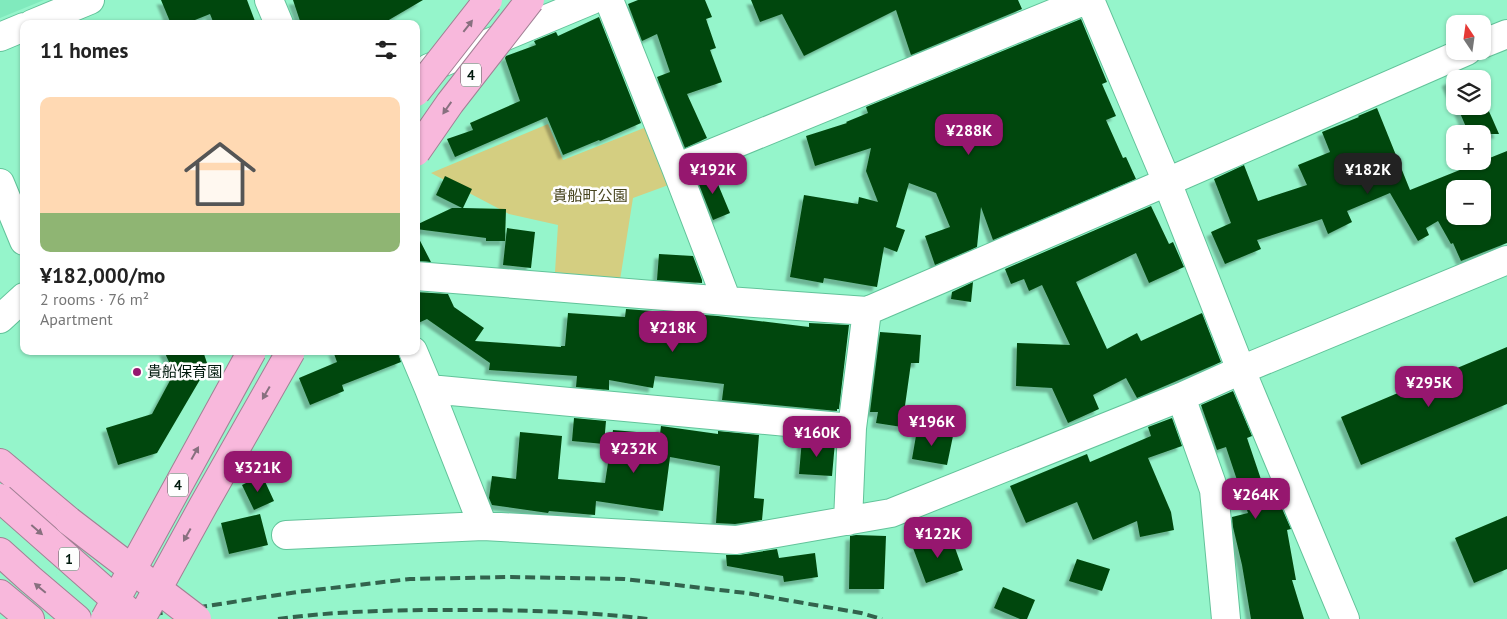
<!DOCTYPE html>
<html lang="en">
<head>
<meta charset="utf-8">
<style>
	:root { --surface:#fff; --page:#f2f2f2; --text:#222; --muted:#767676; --accent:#96176f }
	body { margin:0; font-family:"PT Sans","Noto Sans JP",sans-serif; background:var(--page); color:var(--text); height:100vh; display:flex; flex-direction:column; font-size:19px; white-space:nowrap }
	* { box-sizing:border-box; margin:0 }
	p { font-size:16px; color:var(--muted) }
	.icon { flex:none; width:28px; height:28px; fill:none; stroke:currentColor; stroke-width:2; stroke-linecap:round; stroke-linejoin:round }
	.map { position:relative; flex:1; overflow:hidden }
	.drawer { position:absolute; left:20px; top:20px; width:400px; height:335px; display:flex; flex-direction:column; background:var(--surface); border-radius:10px; box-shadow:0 1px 4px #0004 }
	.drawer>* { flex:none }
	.needle { width:32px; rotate:347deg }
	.controls { position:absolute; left:1446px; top:15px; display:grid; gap:10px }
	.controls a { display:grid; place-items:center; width:45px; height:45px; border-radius:10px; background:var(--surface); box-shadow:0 1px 4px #0004; font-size:25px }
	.price { position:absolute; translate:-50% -42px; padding:0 11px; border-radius:10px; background:var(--accent); color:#fff; font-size:16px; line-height:32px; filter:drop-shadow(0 1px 2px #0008) }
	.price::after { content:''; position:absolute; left:50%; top:30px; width:15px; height:11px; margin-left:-8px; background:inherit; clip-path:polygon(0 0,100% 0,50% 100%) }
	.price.current { background:#222; color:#fff }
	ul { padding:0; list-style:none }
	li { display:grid; align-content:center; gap:10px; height:265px; padding:0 20px }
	li span { display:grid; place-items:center; height:155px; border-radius:10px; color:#555 }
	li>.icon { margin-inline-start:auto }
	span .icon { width:90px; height:90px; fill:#fffc; stroke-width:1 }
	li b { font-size:21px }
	h2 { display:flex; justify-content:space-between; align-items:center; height:60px; padding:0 20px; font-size:21px }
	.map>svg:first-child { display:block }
	.built { fill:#80eabd }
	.green { fill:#d4ce81 }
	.building { fill:#02470c; fill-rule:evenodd; filter:url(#shadow) }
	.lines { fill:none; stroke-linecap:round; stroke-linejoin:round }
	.minor-casing { stroke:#62c39a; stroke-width:30 }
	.highway-casing { stroke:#a18094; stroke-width:30 }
	.minor { stroke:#fff; stroke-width:28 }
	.highway { stroke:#f8b8dc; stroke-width:28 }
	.rail { stroke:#32634d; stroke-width:4; stroke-dasharray:10 5; stroke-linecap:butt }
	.highway-bridge-casing { stroke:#a18094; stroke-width:30; stroke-linecap:butt }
	.highway-bridge { stroke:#f8b8dc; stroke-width:28 }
	.oneway { fill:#88707f }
	.poi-dot { fill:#96176f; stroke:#fefefe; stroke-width:2 }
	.labels { text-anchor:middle; stroke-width:5; stroke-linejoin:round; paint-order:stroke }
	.shield { fill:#fefefe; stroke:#4c5e55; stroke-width:1 }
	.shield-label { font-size:14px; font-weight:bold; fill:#00190d }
	.park-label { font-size:15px; fill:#46431d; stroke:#fefefe }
	.poi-label { font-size:15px; fill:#00190d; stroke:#fefefe; text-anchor:start }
</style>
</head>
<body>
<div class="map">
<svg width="1507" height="619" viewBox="0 0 1507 619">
	<defs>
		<filter id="shadow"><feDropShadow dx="-4.5" dy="4.5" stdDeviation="1" flood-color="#0004"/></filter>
	</defs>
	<rect width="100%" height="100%" fill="#95f5cb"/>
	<path class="built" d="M0,0H44L0,18Z"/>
	<path class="green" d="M548,124L563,160L649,126L674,183L633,198L620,280L555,272L558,225L509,214L431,173Z"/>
	<path class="building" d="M161,0H247L256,24H214L210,14L185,24H171Z
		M293,0H423L382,24H301Z
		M638,0H705L712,17L706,19L716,48L710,50L722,82L687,94L707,138L685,148L657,77L670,72L657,34L642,41L628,4Z
		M751,0H1018L1022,9L911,55L896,10L804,56L782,14L760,22Z
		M599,17L641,123L600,141L599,140L563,155L547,117L455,157L447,139L473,130L470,123L520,101L505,58L506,56L536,45L534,41L556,32L558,36Z
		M1081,19L1107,82L1102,84L1116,116L1106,120L1123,158L1126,157L1136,179L993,240L981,207L977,247L935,265L925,236L950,227L936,193L909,183L896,227L905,230L897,252L884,247L877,287L824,278L823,283L790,277L804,195L858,204L859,197L878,202L866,171L871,148L815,166L806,136L847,123L846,122L868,113L866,107Z
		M1464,73H1472L1475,79H1455V102L1446,82Z
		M1482,96L1492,118L1499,134H1469L1457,106H1482Z
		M1377,108L1410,190L1507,151V243L1461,261L1453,243L1451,244L1438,221L1426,228L1429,235L1418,241L1390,193L1347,211L1352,222L1328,234L1322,219L1257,240L1261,249L1225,264L1211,232L1231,223L1214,179L1244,165L1258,201L1307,185L1298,165L1330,152L1322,132L1359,117L1358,116ZM1455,189H1482V216H1455Z
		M712,170L730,213L713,220L696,177Z
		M445,176L472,189L463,208L506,209L505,241H486V238L416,229V225L452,208H462L436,195Z
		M1151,206L1169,244L1173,242L1184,267L1149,283L1136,253L1076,282L1107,349L1137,333L1141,341L1202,313L1221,362L1137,398L1126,378L1093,395L1099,409L1068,423L1052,388L1016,386L1017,343L1070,345L1042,285L1029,291L1024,279L1011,284L1005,269Z
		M507,228L535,232L531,268L503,265Z
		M416,233L431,262L416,261Z
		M659,254L693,256L702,280V283L657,280Z
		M973,282L971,302L951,299L952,292Z
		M416,292L448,294L454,307L484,328L475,341L561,347V346H565L568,313L625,317L626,309L718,316L809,327V323L849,325L839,409H837V411L722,400L724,384L655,376L653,388L609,380V390L576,387L577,376L489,370L490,363L427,319L416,324Z
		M880,332L921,335L919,363H911L902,427L876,423L878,412H870Z
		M1507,347V404L1361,465L1341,417Z
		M164,351H203L208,366L157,453L118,465L106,428L152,414L174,373Z
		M333,351H398L401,362L342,385L344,391L310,405L299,378L337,362Z
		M1233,391L1252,436L1247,438L1268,500L1277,497L1291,529L1287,530L1296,580H1292L1304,619H1251L1242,565L1233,527L1232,517L1248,513L1226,447L1217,450L1201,405Z
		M574,418L606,421L604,444L572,441Z
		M1172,418L1182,446L1148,458L1171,512L1174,530L1140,537L1137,521L1093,540L1077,502L1026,523L1010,486L1087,454L1090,462L1151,436L1148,427Z
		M661,426L718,434V431L759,435L754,498L764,499L762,520L735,524L716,523L720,466L670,457L663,511L596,501L595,515L549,511L548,513L492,505L489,498L492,476L516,479L520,432L562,436L558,479L605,483L613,430L660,434Z
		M917,430L953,436L947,465L912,459Z
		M802,439L835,442L832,476L799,474Z
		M262,475L274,501L254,510L242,485Z
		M260,514L268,545L229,554L221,523Z
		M1507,516V569L1474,583L1455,538Z
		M950,534L963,570L926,583L913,548Z
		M856,535L886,536L884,589H849L850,536Z
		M777,549L779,558L815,553L818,577L784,582L783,576L727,566L726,555H739Z
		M1077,559L1110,569L1102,591L1069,581Z
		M1003,587L1035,600L1027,619H1020L994,608Z"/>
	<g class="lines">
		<g class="minor-casing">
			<path id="minor" d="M269,0L279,24
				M609,0L676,168L727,301
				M1090,0L1167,182L1241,370L1345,619
				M32,24L90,0
				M0,37L24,27
				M1482,44L1507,34
				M429,68L592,0
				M676,168L1086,0
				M0,183L24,241
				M416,276L727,301L867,311L1167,182L1467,51
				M0,319L24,297
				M413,351L429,389L483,526
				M429,389L852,428
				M1181,397L1214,490L1226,619
				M848,521L852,428L867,311
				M286,535L483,526L736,540L891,513L1181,397L1241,370L1507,260"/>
		</g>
		<g class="highway-casing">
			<path id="highway" d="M0,463L69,521
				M0,552L30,579L77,619
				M0,594L30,619"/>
		</g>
		<use href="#minor" class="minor"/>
		<use href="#highway" class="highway"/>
		<path class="rail" d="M123,619L297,592L410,579L511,577L624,579L746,593L861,613L882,619
			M278,619C336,611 395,610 453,610C518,610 583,611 648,619"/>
		<g class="highway-bridge-casing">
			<path id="highway-bridge" d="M416,92L488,0
				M416,152L450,103L530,0
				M0,498L128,611
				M69,521L197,619
				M105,619L252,351
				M141,619L203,506L291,351"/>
		</g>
		<use href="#highway-bridge" class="highway-bridge"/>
	</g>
	<defs><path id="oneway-solid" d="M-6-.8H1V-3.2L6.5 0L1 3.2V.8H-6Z" transform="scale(1.25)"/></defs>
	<g class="oneway">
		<use href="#oneway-solid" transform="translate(468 26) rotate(-52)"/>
		<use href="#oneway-solid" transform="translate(447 108) rotate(125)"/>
		<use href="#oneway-solid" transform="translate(266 393) rotate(120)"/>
		<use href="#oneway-solid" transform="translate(195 453) rotate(-61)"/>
		<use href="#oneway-solid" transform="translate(37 530) rotate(41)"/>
		<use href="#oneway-solid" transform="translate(187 535) rotate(119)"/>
		<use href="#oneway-solid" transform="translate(40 588) rotate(-140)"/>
	</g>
	<circle class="poi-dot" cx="137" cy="372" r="5"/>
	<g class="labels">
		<g class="shield">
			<rect x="461" y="63.5" width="20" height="23" rx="4"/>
			<rect x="168" y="473.5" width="20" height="23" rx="4"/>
			<rect x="59" y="547.5" width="20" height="23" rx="4"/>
		</g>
		<g class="shield-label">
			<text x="471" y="80">4</text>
			<text x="178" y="490">4</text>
			<text x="69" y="564">1</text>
		</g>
		<g class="park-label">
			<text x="590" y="201">貴船町公園</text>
		</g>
		<g class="poi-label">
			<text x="147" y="377">貴船保育園</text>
		</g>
	</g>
</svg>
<div class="controls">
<a><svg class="needle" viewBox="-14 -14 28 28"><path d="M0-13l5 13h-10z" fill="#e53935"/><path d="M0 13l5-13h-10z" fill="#767676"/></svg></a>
<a><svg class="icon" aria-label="layers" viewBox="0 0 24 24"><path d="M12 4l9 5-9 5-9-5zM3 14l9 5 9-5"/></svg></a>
<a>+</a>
<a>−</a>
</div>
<b class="price" style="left:969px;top:156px">¥288K</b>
<b class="price" style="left:713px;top:195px">¥192K</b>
<b class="price current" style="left:1368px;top:195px">¥182K</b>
<b class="price" style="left:673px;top:353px">¥218K</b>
<b class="price" style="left:1429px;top:408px">¥295K</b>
<b class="price" style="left:932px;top:447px">¥196K</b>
<b class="price" style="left:817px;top:458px">¥160K</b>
<b class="price" style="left:634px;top:474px">¥232K</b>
<b class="price" style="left:258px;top:493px">¥321K</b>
<b class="price" style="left:1256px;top:520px">¥264K</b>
<b class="price" style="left:938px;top:559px">¥122K</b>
<section class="drawer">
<h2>11 homes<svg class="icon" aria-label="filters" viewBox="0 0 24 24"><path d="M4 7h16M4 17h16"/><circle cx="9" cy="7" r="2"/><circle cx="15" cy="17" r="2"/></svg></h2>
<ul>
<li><span style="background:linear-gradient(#ffd9b3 75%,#8fb573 0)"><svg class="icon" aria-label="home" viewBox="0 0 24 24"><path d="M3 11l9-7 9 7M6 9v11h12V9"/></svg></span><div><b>¥182,000/mo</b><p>2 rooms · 76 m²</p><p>Apartment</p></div></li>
</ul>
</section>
</div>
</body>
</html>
